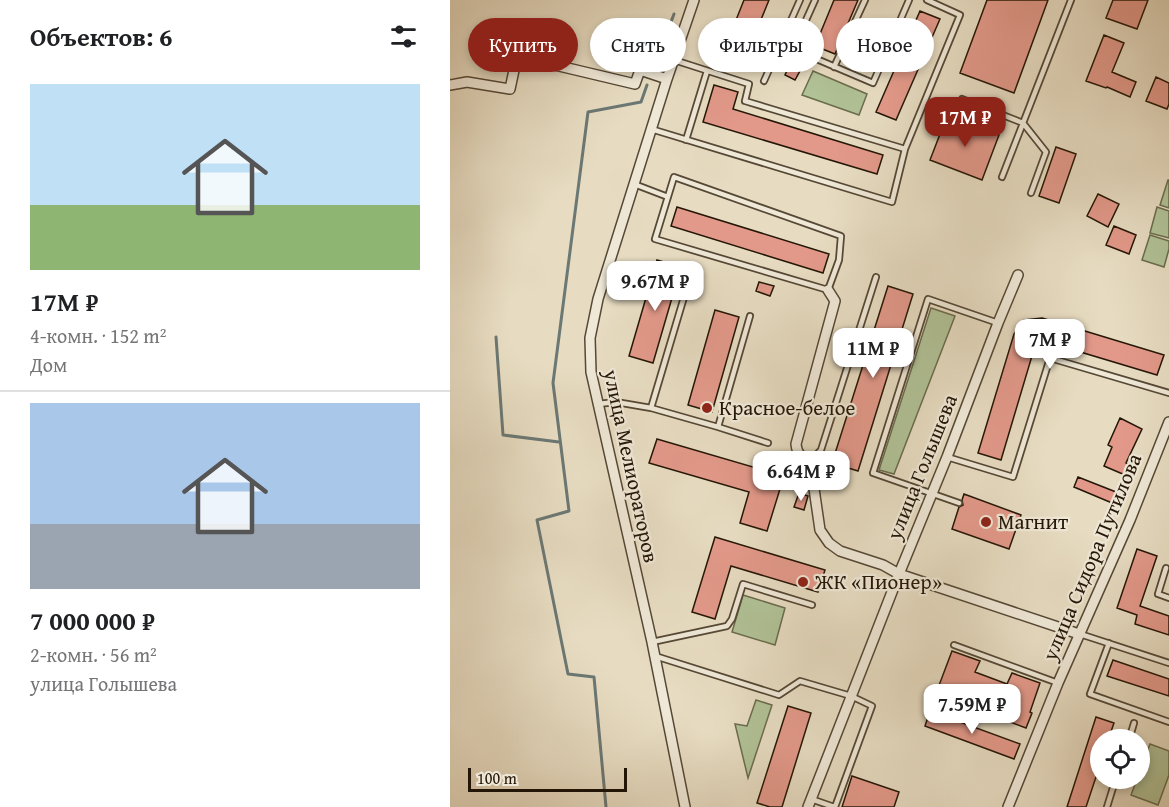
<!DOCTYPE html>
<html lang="ru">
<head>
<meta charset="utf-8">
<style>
	:root { --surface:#fff; --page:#f2f2f2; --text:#202124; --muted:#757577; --line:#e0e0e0; --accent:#8f2418 }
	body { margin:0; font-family:"Gentium Book Plus",serif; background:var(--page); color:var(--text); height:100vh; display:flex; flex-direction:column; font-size:22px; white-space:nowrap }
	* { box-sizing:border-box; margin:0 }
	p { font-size:20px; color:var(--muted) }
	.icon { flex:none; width:33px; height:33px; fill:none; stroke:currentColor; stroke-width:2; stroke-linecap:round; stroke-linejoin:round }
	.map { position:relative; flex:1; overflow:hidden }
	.sheet { display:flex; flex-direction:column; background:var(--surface); width:450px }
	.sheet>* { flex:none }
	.banner { position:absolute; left:18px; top:18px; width:570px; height:54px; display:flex; gap:12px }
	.controls { position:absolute; left:640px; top:729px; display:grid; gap:12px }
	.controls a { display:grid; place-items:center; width:60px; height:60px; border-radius:50%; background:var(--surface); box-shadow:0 3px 9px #0003; font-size:30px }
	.scale { position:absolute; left:18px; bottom:15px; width:159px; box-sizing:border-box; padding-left:6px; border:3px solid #241606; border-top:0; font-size:16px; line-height:21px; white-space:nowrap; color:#241606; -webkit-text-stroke:4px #efe8d7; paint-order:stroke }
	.price { position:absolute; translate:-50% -51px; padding:0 14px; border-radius:12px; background:#fff; color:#222; font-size:20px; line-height:39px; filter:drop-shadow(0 2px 3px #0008) }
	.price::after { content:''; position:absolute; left:50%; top:36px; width:18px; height:14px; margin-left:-9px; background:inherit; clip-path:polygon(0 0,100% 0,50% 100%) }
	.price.selected { background:var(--accent); color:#fff }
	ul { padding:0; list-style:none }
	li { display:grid; align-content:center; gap:12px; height:318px; padding:0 30px }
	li+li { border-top:2px solid var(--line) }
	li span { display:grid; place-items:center; height:186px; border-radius:0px; color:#555 }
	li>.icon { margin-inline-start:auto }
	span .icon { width:108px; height:108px; fill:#fffc; stroke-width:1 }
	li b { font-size:26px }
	h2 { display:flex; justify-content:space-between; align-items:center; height:72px; padding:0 30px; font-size:26px }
	.chip { padding:0 21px; border-radius:27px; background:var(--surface); box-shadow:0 3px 9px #0003; font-size:21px; line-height:54px }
	.chip.selected { background:var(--accent); color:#fff }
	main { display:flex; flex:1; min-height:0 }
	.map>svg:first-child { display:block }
	.green { fill:#b1c297; stroke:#6a6c4e; stroke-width:1.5 }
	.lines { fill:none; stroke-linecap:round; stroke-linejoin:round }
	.stream { stroke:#6b7874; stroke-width:3 }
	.building { fill:#e3998a; stroke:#241606; stroke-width:1.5 }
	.lane-casing { stroke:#554835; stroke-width:8 }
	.street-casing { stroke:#554835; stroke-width:12 }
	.lane { stroke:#efe8d7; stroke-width:4.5 }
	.street { stroke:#efe8d7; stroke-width:9 }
	.poi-dot { fill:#8f2418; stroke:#efe8d7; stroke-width:2 }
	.labels { text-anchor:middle; stroke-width:4.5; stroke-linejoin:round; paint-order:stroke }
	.poi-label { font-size:21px; fill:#241606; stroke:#efe8d7; text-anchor:start }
	.street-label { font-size:21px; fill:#241606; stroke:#efe8d7 }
</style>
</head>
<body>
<main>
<section class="sheet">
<h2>Объектов: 6<svg class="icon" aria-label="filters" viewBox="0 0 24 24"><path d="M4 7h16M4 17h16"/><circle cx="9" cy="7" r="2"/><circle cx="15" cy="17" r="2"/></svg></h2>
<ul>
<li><span style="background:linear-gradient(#bfe0f5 65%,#8fb573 0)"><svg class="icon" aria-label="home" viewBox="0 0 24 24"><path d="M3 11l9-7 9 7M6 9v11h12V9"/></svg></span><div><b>17M ₽</b><p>4-комн. · 152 m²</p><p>Дом</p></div></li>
<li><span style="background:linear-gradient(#a9c7e8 65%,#9aa5b1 0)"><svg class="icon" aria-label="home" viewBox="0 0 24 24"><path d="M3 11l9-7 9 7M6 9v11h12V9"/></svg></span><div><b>7 000 000 ₽</b><p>2-комн. · 56 m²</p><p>улица Голышева</p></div></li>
</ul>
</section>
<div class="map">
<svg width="719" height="807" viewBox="0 0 719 807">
	<rect width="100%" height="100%" fill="#e7dcc2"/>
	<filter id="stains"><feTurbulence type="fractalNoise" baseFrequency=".00333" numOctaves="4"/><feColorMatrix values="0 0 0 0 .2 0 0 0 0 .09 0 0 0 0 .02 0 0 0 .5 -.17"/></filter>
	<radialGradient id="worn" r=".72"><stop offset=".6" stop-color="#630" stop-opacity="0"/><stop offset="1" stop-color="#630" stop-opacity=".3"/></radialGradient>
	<path class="green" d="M363,71L417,94L409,115L352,95Z
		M718,180H719V208L710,205Z
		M707,207L719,211V238L700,233Z
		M700,235L719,241V249L714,267L692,260Z
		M481,308L505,316L444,474L429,470Z
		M293,595L335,608L325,645L282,632Z
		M306,700L322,705L298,778L285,724L297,726Z
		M700,744L719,751V775L708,805L681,795L687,779L690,778V770Z"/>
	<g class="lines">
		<path class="stream" d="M207,59L224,14
			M46,337L53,435L109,442
			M156,807L144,677L118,674L87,520L119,511L103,383L138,112L191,102L197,85"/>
	</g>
	<path class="building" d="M294,0H319L299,49L278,40Z
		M384,0H408L385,54L365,46Z
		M537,0H598L564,93L510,73Z
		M663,0H698L687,29L656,18Z
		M470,11L490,19L446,120L426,112Z
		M654,35L674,43L662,72L686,82L680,97L657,87L656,88L636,81Z
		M340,64L351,69L345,80L335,75Z
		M706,77L719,83V104L717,109L696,101Z
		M264,85L288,92L283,109L433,155L427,174L253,122Z
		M497,116L549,135L532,180L480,160Z
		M606,147L626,154L609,203L589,196Z
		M648,194L669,204L658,227L637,216Z
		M227,207L379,254L373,273L221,226Z
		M664,226L686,235L679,254L656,245Z
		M207,260L231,267L203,363L179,356Z
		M309,282L324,286L320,296L306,291Z
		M438,286L463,294L408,471L382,463Z
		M265,310L289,317L262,412L238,405Z
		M592,318L714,355L707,375L587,339L551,460L528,453L564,334L574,320Z
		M670,418L692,429L676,463L680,465L675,475L654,466L662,447L658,445Z
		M207,439L334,476L317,531L290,523L299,492L199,463Z
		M628,477L666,492L662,503L624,487Z
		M349,493L358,496L354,510L344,507Z
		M514,494L571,515L559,549L502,529L509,507L513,505L512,500Z
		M265,537L375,570L368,592L281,566L265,619L242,612Z
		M687,549L707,556L690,606L719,616V635L685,624L687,615L667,608Z
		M502,651L530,661L525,672L557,684L562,673L590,683L580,712L582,713L576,728L547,717L551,706L519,694L515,707L485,696Z
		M663,660L719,679V696L657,676Z
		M338,706L361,713L332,807H320L307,803Z
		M480,711L570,744L564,759L475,726Z
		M646,717L664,723L658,740H651V762L636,807H617Z
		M402,776L449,792L444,807H392Z"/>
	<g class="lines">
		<g class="lane-casing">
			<path id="lane" d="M365,0L343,49L423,83L459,0
				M384,67L415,0
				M314,81L350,0
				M512,99L573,123L596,152L581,193
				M201,129L442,202L455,149L295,101L299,84L224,60
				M236,140L257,71
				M455,149L510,15L477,0
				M224,177L391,236L389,260L378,290L205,239Z
				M552,177L621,0
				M184,184L218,197
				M148,404L166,402L201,408L268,427L300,316
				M201,408L240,277
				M268,427L318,443
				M497,457L563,477L600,358L719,393
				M360,461L371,450L426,277
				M509,503L423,473L478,299L548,323
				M716,568L708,594L719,598
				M630,634L719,663
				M202,642L277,626L282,619L293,584L362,605
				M659,643L640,694L719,722
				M504,645L608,683
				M205,656L329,695L350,681L401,696L422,706L385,807
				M679,740L684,723
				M361,799L384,807
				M657,807L666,778"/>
		</g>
		<g class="street-casing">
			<path id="street" d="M0,85L17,82L60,89L67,56L185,84L190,70L217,79
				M378,290L385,301L346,444C347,454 351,457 360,461L370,530L379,543L390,551L433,565L449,574L629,634
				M235,807L202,642L141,372L140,338L148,299L217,79L244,0
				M358,807L449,574L497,457L548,323L568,275
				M558,807L608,683L680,520L719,422"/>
		</g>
		<use href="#lane" class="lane"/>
		<use href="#street" class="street"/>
	</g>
	<g class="poi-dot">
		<circle cx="257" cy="408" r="6"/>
		<circle cx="536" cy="522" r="6"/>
		<circle cx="353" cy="582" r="6"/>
	</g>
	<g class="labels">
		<g class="poi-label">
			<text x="269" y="415">Красное-белое</text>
			<text x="548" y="529">Магнит</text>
			<text x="365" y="589">ЖК «Пионер»</text>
		</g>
		<g class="street-label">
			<text transform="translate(181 466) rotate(78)" y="7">улица Мелиораторов</text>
			<text transform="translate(472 467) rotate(-68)" y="7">улица Голышева</text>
			<text transform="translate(642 557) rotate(-67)" y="7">улица Сидора Путилова</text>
		</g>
	</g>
	<rect width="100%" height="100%" filter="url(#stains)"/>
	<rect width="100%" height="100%" fill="url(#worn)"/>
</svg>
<div class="controls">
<a><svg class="icon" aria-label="locate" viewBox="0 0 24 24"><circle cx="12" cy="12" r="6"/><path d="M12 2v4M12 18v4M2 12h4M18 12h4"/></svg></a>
</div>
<div class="scale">100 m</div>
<b class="price selected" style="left:515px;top:148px">17M ₽</b>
<b class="price" style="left:205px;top:312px">9.67M ₽</b>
<b class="price" style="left:600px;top:370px">7M ₽</b>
<b class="price" style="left:423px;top:379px">11M ₽</b>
<b class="price" style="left:351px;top:502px">6.64M ₽</b>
<b class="price" style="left:522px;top:735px">7.59M ₽</b>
<div class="banner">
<a class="chip selected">Купить</a>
<a class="chip">Снять</a>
<a class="chip">Фильтры</a>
<a class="chip">Новое</a>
</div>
</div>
</main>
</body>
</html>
